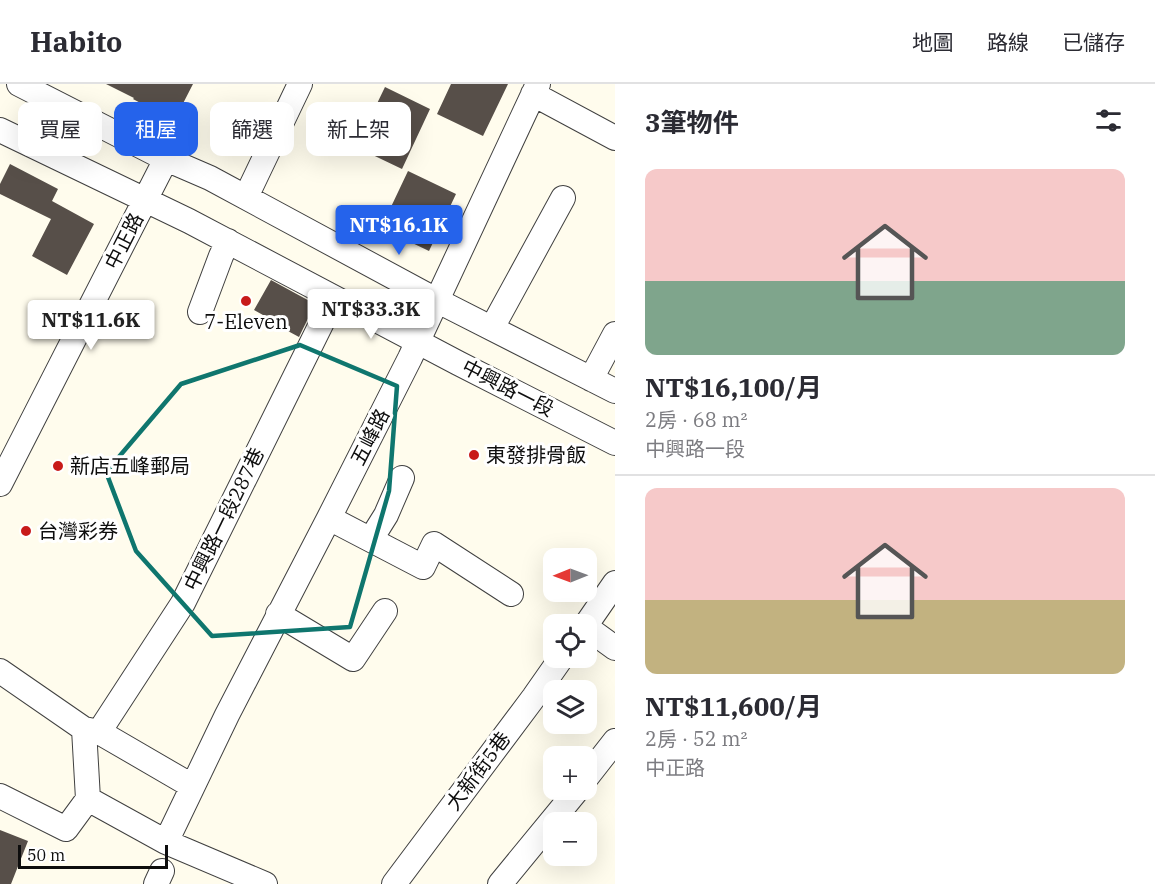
<!DOCTYPE html>
<html lang="zh-TW">
<head>
<meta charset="utf-8">
<style>
	:root { --surface:#fff; --page:#f2f2f3; --text:#2b2b33; --muted:#7c7c81; --line:#e1e1e2; --accent:#2563eb }
	body { margin:0; font-family:"IBM Plex Serif","Noto Sans TC",serif; background:var(--page); color:var(--text); height:100vh; display:flex; flex-direction:column; font-size:22px; white-space:nowrap }
	* { box-sizing:border-box; margin:0 }
	p { font-size:20px; color:var(--muted) }
	.icon { flex:none; width:33px; height:33px; fill:none; stroke:currentColor; stroke-width:2; stroke-linecap:round; stroke-linejoin:round }
	.map { position:relative; flex:1; overflow:hidden }
	.sheet { display:flex; flex-direction:column; background:var(--surface); width:540px }
	.sheet>* { flex:none }
	.top-card { position:absolute; left:18px; top:18px; width:507px; height:54px; display:flex; gap:12px }
	.needle { width:39px; rotate:269deg }
	.buttons { position:absolute; left:543px; top:464px; display:grid; gap:12px }
	.buttons a { display:grid; place-items:center; width:54px; height:54px; border-radius:12px; background:var(--surface); box-shadow:0 6px 24px #0002; font-size:30px }
	.scale { position:absolute; left:18px; bottom:15px; width:150px; box-sizing:border-box; padding-left:6px; border:3px solid #0d0d0d; border-top:0; font-size:16px; line-height:21px; white-space:nowrap; color:#0d0d0d; -webkit-text-stroke:4px #fff; paint-order:stroke }
	.price { position:absolute; translate:-50% -51px; padding:0 14px; border-radius:6px; background:#fff; color:#222; font-size:20px; line-height:39px; filter:drop-shadow(0 2px 3px #0008) }
	.price::after { content:''; position:absolute; left:50%; top:36px; width:18px; height:14px; margin-left:-9px; background:inherit; clip-path:polygon(0 0,100% 0,50% 100%) }
	.price.on { background:var(--accent); color:#fff }
	ul { padding:0; list-style:none }
	li { display:grid; align-content:center; gap:12px; height:318px; padding:0 30px }
	li+li { border-top:2px solid var(--line) }
	li span { display:grid; place-items:center; height:186px; border-radius:12px; color:#555 }
	li>.icon { margin-inline-start:auto }
	span .icon { width:108px; height:108px; fill:#fffc; stroke-width:1 }
	li b { font-size:26px }
	h2 { display:flex; justify-content:space-between; align-items:center; height:72px; padding:0 30px; font-size:26px }
	.chip { padding:0 21px; border-radius:12px; background:var(--surface); box-shadow:0 6px 24px #0002; font-size:21px; line-height:54px }
	.chip.on { background:var(--accent); color:#fff }
	header { display:flex; align-items:center; gap:36px; box-sizing:border-box; height:84px; padding:0 30px; background:var(--surface); border-bottom:2px solid var(--line) }
	header strong { font-size:28px }
	nav { display:flex; gap:33px; margin-inline-start:auto; font-size:21px }
	main { display:flex; flex:1; min-height:0 }
	.map>svg:first-child { display:block }
	.building { fill:#574f49 }
	.lines { fill:none; stroke-linecap:round; stroke-linejoin:round }
	.minor-casing { stroke:#404040; stroke-width:26 }
	.minor { stroke:#fff; stroke-width:24 }
	.marked { fill:none; stroke:#0f766e; stroke-width:4.5; stroke-linejoin:round }
	.poi-dot { fill:#c81b1a; stroke:#fff; stroke-width:2 }
	.labels { text-anchor:middle; stroke-width:6; stroke-linejoin:round; paint-order:stroke }
	.street-label { font-size:20px; fill:#0d0d0d; stroke:#fff }
	.poi-label { font-size:20px; fill:#0d0d0d; stroke:#fff; text-anchor:start }
</style>
</head>
<body>
<header>
<strong>Habito</strong>
<nav><a>地圖</a><a>路線</a><a>已儲存</a></nav>
</header>
<main>
<div class="map">
<svg width="615" height="800" viewBox="0 0 615 800">
	<rect width="100%" height="100%" fill="#fffced"/>
	<path class="building" d="M106,0H193L174,37L133,15L134,14Z
		M451,0H508L483,52L437,30Z
		M385,3L430,25L402,85L356,63Z
		M10,80L58,105L52,117L94,140L67,191L32,172L51,135L0,110V100Z
		M408,87L456,110L429,167L381,144Z
		M271,196L315,220L299,253L286,246L285,248L270,239L272,236L254,226Z
		M0,746L28,757L11,800H0Z"/>
	<g class="lines">
		<g class="minor-casing">
			<path id="minor" d="M19,0L166,75L210,94L436,216L615,307
				M533,10L615,54
				M0,46L189,137L458,279L615,359
				M246,113L300,0
				M200,228L221,172L228,157
				M492,244L563,114
				M591,295L615,250
				M0,400L166,75
				M329,434L423,483L434,460L511,510
				M371,455L386,431L402,394
				M278,530L353,575L385,527
				M586,541L615,499
				M586,543L615,564
				M0,587L84,645L99,648L192,702
				M84,645L88,715L166,758L265,800
				M99,648L183,519L334,214
				M586,694L615,657
				M0,712L66,745L88,715
				M166,758L227,631L329,434L410,274L538,0
				M156,800L162,787
				M394,800L534,613L562,573
				M500,800L578,705"/>
		</g>
		<use href="#minor" class="minor"/>
	</g>
	<path class="marked" d="M300,261L397,302L389,407L350,543L212,552L136,467L106,388L181,300Z"/>
	<g class="poi-dot">
		<circle cx="246" cy="217" r="6"/>
		<circle cx="474" cy="371" r="6"/>
		<circle cx="58" cy="382" r="6"/>
		<circle cx="26" cy="447" r="6"/>
	</g>
	<g class="labels">
		<g class="street-label">
			<text transform="translate(124 157) rotate(-63)" y="7">中正路</text>
			<text transform="translate(508 304) rotate(27)" y="7">中興路一段</text>
			<text transform="translate(370 353) rotate(-63)" y="7">五峰路</text>
			<text transform="translate(224 435) rotate(-64)" y="7">中興路一段287巷</text>
			<text transform="translate(478 687) rotate(-53)" y="7">大新街5巷</text>
		</g>
		<g class="poi-label">
			<text x="246" y="245" text-anchor="middle">7-Eleven</text>
			<text x="486" y="378">東發排骨飯</text>
			<text x="70" y="389">新店五峰郵局</text>
			<text x="38" y="454">台灣彩券</text>
		</g>
	</g>
</svg>
<div class="buttons">
<a><svg class="needle" viewBox="-14 -14 28 28"><path d="M0-13l5 13h-10z" fill="#e53935"/><path d="M0 13l5-13h-10z" fill="#7c7c81"/></svg></a>
<a><svg class="icon" aria-label="locate" viewBox="0 0 24 24"><circle cx="12" cy="12" r="6"/><path d="M12 2v4M12 18v4M2 12h4M18 12h4"/></svg></a>
<a><svg class="icon" aria-label="layers" viewBox="0 0 24 24"><path d="M12 4l9 5-9 5-9-5zM3 14l9 5 9-5"/></svg></a>
<a>+</a>
<a>−</a>
</div>
<div class="scale">50 m</div>
<b class="price on" style="left:399px;top:172px">NT$16.1K</b>
<b class="price" style="left:371px;top:256px">NT$33.3K</b>
<b class="price" style="left:91px;top:267px">NT$11.6K</b>
<div class="top-card">
<a class="chip">買屋</a>
<a class="chip on">租屋</a>
<a class="chip">篩選</a>
<a class="chip">新上架</a>
</div>
</div>
<section class="sheet">
<h2>3筆物件<svg class="icon" aria-label="filters" viewBox="0 0 24 24"><path d="M4 7h16M4 17h16"/><circle cx="9" cy="7" r="2"/><circle cx="15" cy="17" r="2"/></svg></h2>
<ul>
<li><span style="background:linear-gradient(#f6c9c9 60%,#7fa58c 0)"><svg class="icon" aria-label="home" viewBox="0 0 24 24"><path d="M3 11l9-7 9 7M6 9v11h12V9"/></svg></span><div><b>NT$16,100/月</b><p>2房 · 68 m²</p><p>中興路一段</p></div></li>
<li><span style="background:linear-gradient(#f6c9c9 60%,#c2b280 0)"><svg class="icon" aria-label="home" viewBox="0 0 24 24"><path d="M3 11l9-7 9 7M6 9v11h12V9"/></svg></span><div><b>NT$11,600/月</b><p>2房 · 52 m²</p><p>中正路</p></div></li>
</ul>
</section>
</main>
</body>
</html>
